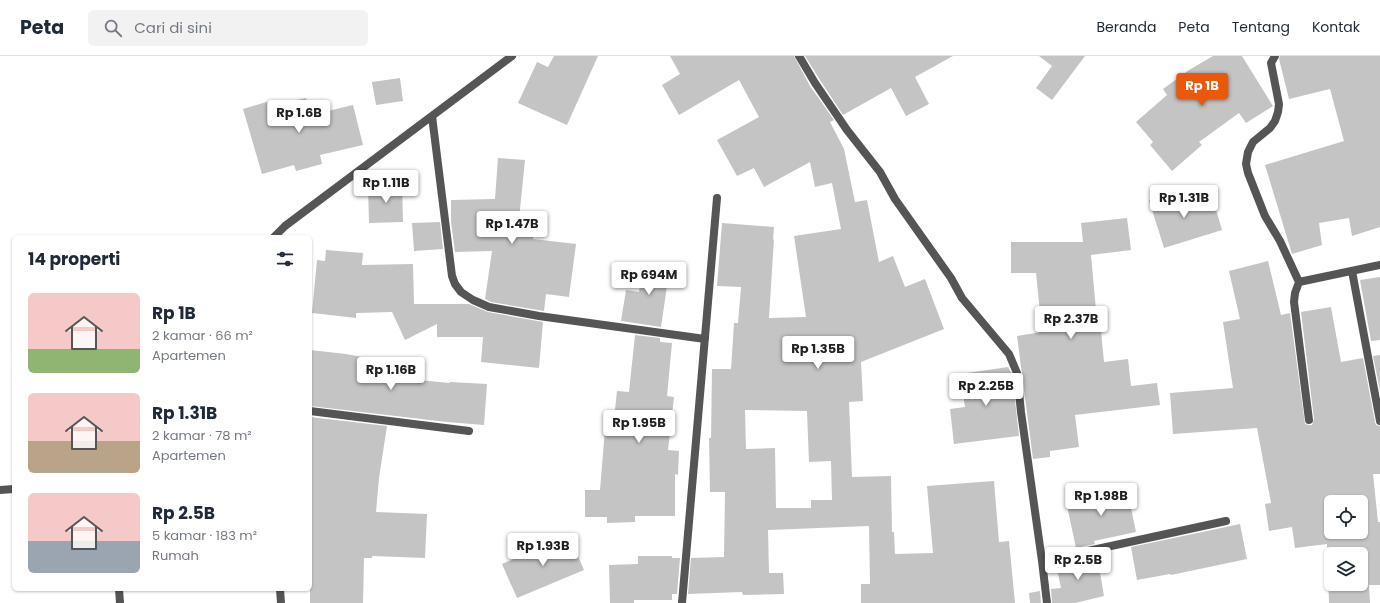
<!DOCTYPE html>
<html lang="id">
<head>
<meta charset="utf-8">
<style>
	:root { --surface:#fff; --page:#f2f2f3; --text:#1f2937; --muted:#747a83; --line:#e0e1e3; --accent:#ea580c }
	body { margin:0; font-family:Poppins,sans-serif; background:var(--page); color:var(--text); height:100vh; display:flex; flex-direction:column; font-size:15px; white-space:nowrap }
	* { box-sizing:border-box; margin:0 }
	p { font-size:13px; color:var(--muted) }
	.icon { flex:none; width:22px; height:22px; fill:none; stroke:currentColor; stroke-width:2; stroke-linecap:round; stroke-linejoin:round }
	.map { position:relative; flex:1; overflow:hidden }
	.sheet { position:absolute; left:12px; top:179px; width:300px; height:356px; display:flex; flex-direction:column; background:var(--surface); border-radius:6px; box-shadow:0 1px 3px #0004 }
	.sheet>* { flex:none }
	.buttons { position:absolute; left:1324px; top:439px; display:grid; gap:8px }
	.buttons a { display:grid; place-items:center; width:44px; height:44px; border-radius:6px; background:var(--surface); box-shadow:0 1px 3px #0004; font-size:20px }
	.price { position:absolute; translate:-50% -34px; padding:0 9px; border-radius:4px; background:#fff; color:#222; font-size:13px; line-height:26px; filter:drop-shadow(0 1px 2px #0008) }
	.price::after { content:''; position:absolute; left:50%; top:24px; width:12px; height:9px; margin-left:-6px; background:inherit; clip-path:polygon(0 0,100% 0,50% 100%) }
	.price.current { background:var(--accent); color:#fff }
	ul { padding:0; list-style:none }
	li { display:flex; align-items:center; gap:12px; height:100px; padding:0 16px }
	li span { display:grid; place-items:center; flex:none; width:112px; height:80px; border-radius:6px; color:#555 }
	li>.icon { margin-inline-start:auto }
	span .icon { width:48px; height:48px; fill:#fffc; stroke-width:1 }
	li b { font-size:17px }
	h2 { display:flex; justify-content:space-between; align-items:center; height:48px; padding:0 16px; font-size:17px }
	header { display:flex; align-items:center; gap:24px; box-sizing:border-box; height:56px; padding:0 20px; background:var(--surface); border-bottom:1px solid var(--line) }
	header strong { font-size:19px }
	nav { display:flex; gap:22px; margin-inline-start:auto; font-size:14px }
	.search { width:280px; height:36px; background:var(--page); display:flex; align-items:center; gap:10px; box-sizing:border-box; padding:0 14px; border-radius:6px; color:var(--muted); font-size:15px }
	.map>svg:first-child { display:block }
	.building { fill:#c4c4c4; fill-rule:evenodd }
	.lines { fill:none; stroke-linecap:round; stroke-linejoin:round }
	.minor { stroke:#555; stroke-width:8 }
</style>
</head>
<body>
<header>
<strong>Peta</strong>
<div class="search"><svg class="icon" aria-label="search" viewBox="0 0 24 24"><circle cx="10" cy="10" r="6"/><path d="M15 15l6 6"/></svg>Cari di sini</div>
<nav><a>Beranda</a><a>Peta</a><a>Tentang</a><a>Kontak</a></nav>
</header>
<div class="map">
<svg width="1380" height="547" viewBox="0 0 1380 547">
	<rect width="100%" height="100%" fill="#fff"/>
	<path class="building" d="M554,0H598L567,69L518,47L537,6L548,11Z
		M670,0H794L810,30L834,64L830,66L844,93L855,146L867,144L879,206L893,200L905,231L925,223L944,273L861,306L863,345L849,346L852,421L891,420L892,476H894L895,498L933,497L927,430L994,425L999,486L1009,485L1015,547H861V528H870L869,470L768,474L769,517H783L784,538L743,539L742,536L688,538L691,502L724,501L725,436H710L709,382H711L712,313H731L734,267H738L741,231L717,230L722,167L774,171L773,184L774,183L769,262L806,261L794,180L841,173L832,127L815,131L810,106L764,131L754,112L737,120L717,84L759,61L739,24L679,59L662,29L680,18ZM745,354L807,355L809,406L831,405L832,444H811V452H776L775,392L746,393Z
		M805,0H953L915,21L929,48L906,60L891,32L843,59L820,24Z
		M1039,0H1085L1052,44L1036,32L1052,10Z
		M1213,0H1242L1273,50L1246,67L1239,57L1199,86L1202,89L1172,115L1150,89L1153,86L1136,66L1167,39L1163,33L1189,14Z
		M1280,0H1380V171L1352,180L1349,162L1319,167L1322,189L1292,198L1265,109L1344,85L1330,33L1289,43L1279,3Z
		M400,22L403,45L376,49L372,26Z
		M306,42L311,59L353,49L363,89L320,99L322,108L296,115L294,109L262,118L243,53L273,44L274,49Z
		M498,102L525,104L519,163L536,165L533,183L576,188L569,241L546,238L544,255L491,246L485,243L492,195L455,196L451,166V144L495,143Z
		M402,129L403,166L369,167L368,130Z
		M1172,136L1177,151L1212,140L1222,174L1164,192L1149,144Z
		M1127,162L1131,194L1091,199L1096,254H1099L1104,306L1128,303L1131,330L1157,327L1160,349L1075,359L1079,391L1050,395V401L1033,403L1017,280L1042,276L1036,217H1011V186H1083L1081,167Z
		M440,166L443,193L414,195L412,167Z
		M326,194L363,197L362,209L413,208L414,248H469L488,256L543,266L539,312L481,306L483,281H437V268L405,284L392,256L356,257V262L312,257L317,204L325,205Z
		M1268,205L1281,259L1290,257L1305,368L1309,369H1312L1314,363L1301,256L1331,251L1341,306L1363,302L1375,366L1376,369L1380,370V418H1373L1378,466H1380V529H1369L1370,547H1329L1327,488L1295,492L1292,471L1269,475L1265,448L1271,447L1257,372L1173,378L1170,337L1233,332L1223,266L1240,263L1229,215ZM1331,446H1361V476H1331ZM1331,498H1361V528H1331Z
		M643,208L678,213L676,231L667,230L661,271L621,265L626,234L639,236Z
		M1380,221V284L1371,285L1360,224Z
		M635,279L660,282V286L672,287L667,340L674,341L668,394L679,395L678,419L675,418V460H635V466L607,467V461H585V434H600L605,373H613L617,335L629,336Z
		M310,294L346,298L411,310L409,323L449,327L450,326L487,328L484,369L447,366L310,350Z
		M1380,299V335L1373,300Z
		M1008,311L1012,318L1019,380L954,388L950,353L965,351L960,318Z
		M310,361L387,370L379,422L376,456L427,458L425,502L372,500V502H364L363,547H310Z
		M1127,433L1136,476L1094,485L1095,488L1076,492L1066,445Z
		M1240,468L1247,503L1171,519L1170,518L1137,524L1131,491Z
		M569,479L584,514L517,542L502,508Z
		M1097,499L1104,540L1075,547H1052L1051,533L1061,532L1056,508Z
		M638,500H672V502H680L677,538H672V544H634V547H610L609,509L638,508Z
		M1040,535L1041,547H1030L1029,537Z"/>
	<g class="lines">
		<path class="minor" d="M799,0L815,27L847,74L880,116L895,143L951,222L962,242L1009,298L1017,317L1021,356L1042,505L1047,547
			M1275,0L1271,7L1279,48L1278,56L1275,65L1270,72L1253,86L1248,96L1246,108L1248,117L1265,160L1280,185L1299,226
			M432,60L452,220L455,228L461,236L473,244L489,251L539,260L705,283
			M274,181L285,170L512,0
			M1352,215L1380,365
			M310,355L469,375
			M1309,364L1294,246L1295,237L1299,226L1380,209
			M0,434L14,433
			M1042,505L1226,465
			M119,533L120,547
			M280,533L281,547
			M682,547L717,142"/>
	</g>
</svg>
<div class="buttons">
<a><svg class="icon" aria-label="locate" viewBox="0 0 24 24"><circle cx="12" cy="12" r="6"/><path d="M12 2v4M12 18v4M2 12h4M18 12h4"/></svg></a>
<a><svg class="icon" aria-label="layers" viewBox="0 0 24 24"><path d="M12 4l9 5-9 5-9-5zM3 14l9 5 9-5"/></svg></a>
</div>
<b class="price current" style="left:1202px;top:51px">Rp 1B</b>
<b class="price" style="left:299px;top:78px">Rp 1.6B</b>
<b class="price" style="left:386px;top:148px">Rp 1.11B</b>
<b class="price" style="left:1184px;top:163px">Rp 1.31B</b>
<b class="price" style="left:512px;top:189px">Rp 1.47B</b>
<b class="price" style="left:649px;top:240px">Rp 694M</b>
<b class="price" style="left:1071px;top:284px">Rp 2.37B</b>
<b class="price" style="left:818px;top:314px">Rp 1.35B</b>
<b class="price" style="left:391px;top:335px">Rp 1.16B</b>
<b class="price" style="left:986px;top:351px">Rp 2.25B</b>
<b class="price" style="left:639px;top:388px">Rp 1.95B</b>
<b class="price" style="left:1101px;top:461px">Rp 1.98B</b>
<b class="price" style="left:543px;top:511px">Rp 1.93B</b>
<b class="price" style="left:1078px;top:525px">Rp 2.5B</b>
<section class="sheet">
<h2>14 properti<svg class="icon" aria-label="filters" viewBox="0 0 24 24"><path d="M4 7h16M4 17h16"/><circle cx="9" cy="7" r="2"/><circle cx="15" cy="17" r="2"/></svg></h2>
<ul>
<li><span style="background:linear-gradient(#f6c9c9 70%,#8fb573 0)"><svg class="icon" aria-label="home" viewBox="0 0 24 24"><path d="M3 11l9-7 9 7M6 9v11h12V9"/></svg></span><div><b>Rp 1B</b><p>2 kamar · 66 m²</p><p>Apartemen</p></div></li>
<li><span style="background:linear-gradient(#f6c9c9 60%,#b9a48a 0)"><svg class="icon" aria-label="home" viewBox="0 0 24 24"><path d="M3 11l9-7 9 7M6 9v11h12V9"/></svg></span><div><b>Rp 1.31B</b><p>2 kamar · 78 m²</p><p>Apartemen</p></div></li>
<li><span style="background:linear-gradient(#f6c9c9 60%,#9aa5b1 0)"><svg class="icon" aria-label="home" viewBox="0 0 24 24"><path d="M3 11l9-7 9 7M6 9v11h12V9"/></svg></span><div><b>Rp 2.5B</b><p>5 kamar · 183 m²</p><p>Rumah</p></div></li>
</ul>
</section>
</div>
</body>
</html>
